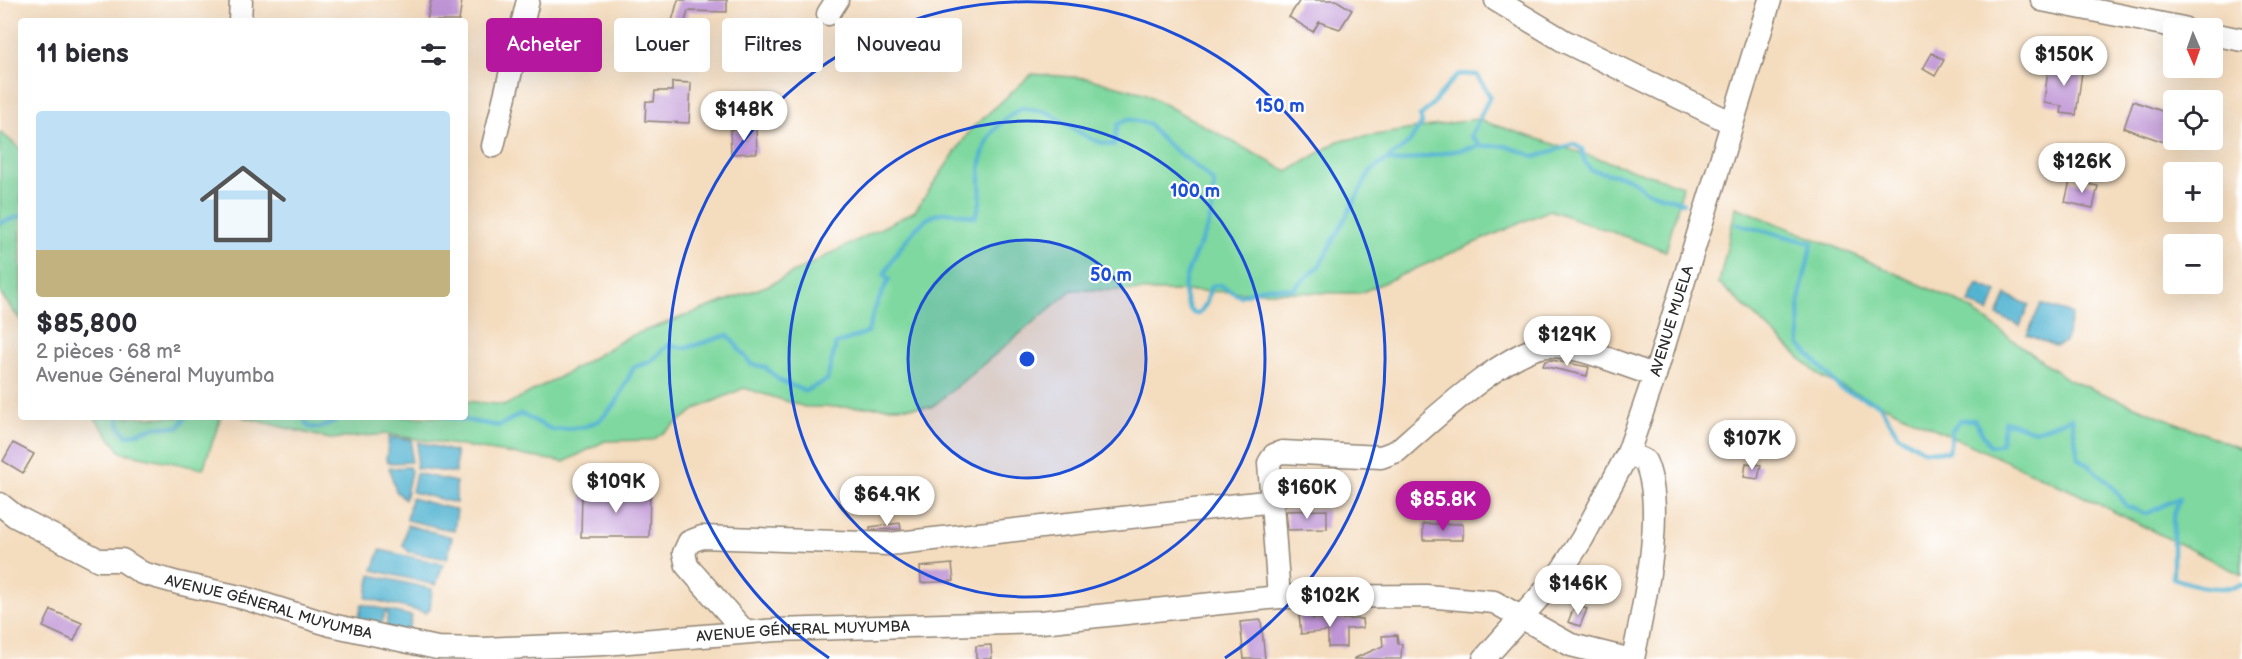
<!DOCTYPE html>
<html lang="fr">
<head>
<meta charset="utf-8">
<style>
	:root { --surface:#fff; --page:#f2f2f3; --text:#2b2b33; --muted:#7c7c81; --accent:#b5179e }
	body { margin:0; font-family:"Balsamiq Sans",sans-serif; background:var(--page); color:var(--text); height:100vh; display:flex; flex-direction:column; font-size:22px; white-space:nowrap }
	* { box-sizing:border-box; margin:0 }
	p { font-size:20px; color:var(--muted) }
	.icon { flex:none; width:33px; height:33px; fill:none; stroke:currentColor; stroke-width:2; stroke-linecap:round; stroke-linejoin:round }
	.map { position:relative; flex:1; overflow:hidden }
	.details { position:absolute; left:18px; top:18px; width:450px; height:402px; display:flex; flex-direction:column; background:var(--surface); border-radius:6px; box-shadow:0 6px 24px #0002 }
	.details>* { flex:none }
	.banner { position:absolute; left:486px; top:18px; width:570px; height:54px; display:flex; gap:12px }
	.needle { width:39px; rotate:178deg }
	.tools { position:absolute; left:2163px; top:18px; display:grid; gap:12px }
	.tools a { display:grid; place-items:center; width:60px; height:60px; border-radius:6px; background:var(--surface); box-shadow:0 6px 24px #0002; font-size:30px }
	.price { position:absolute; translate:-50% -51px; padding:0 14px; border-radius:21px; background:#fff; color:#222; font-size:20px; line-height:39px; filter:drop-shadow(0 2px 3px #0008) }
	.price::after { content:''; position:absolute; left:50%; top:36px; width:18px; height:14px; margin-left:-9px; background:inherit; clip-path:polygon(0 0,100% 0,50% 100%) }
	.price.on { background:var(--accent); color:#fff }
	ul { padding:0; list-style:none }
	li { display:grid; align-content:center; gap:12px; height:318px; padding:0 18px }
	li span { display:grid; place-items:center; height:186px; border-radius:6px; color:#555 }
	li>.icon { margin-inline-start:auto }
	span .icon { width:108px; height:108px; fill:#fffc; stroke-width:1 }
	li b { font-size:26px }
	h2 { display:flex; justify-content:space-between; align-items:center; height:72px; padding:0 18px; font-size:26px }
	.pill { padding:0 21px; border-radius:6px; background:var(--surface); box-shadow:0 6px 24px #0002; font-size:21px; line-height:54px }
	.pill.on { background:var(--accent); color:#fff }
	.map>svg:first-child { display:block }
	.green { fill:#7ed89f; stroke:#548265; stroke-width:1.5 }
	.water { fill:#52b4d1; stroke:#3e707e; stroke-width:1.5 }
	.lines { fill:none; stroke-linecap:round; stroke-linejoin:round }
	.stream { stroke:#52b4d1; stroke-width:4.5 }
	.building { fill:#bf95d6 }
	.minor-casing { stroke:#908474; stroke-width:25 }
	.minor { stroke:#fff; stroke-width:22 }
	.ring { fill:none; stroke:#1d4ed8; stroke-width:3 }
	.labels { text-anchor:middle; stroke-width:4.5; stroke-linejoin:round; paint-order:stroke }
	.street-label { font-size:15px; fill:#2b2b2b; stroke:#fff }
	.centre { fill:#1d4ed8; stroke:#fff; stroke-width:3 }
	.ring-label { font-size:18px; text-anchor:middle; font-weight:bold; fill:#1d4ed8; stroke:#fff; stroke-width:4.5; stroke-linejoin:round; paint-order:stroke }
</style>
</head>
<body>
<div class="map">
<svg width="2242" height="659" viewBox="0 0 2242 659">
	<rect width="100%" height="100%" fill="#fff"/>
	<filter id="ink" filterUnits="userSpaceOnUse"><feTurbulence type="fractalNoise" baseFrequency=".0167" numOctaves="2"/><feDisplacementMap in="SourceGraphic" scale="12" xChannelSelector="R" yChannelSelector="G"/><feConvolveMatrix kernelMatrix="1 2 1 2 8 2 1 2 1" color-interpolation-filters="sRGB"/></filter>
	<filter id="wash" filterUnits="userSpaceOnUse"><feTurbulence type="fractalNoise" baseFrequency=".008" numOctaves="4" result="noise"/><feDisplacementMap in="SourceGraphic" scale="24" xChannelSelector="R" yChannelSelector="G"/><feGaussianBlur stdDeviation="1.35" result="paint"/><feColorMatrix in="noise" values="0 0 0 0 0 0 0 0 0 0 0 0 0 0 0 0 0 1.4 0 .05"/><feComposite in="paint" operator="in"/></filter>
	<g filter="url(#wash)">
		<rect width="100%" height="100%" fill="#f4dcbe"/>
		<path class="green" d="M1032,74L1086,78L1144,93L1288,172L1338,141L1476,119L1683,186L1666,251L1550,210L1360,293L1072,290L932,407H805L744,388L698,408L653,440L605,441L564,462L386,434L330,439L242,417H465V401L506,405L567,373L628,337L769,285L915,211L971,129Z
			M0,132L21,149V321L0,293Z
			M1736,207L1857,256L1963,304L2067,379L2242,449V575L2074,492L1821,377L1719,283Z
			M94,417H221L203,469L121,452Z"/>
		<path class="water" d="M1978,284L1997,292L1989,312L1969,303Z
			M2006,295L2029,305L2020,326L1997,315Z
			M2041,304L2072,314L2065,342L2055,346L2027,335Z
			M389,437L412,440L411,462L390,463L386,460Z
			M418,442L456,452V473L416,468Z
			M409,467L411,471L405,500L396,491L389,468Z
			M416,473L456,482V503L412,492Z
			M411,498L457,510L454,531L407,520Z
			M407,525L452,537L447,559L409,552L403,545Z
			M380,550L443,564L436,585L373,570Z
			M371,575L432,589L430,609L426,613L366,598Z
			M362,604L412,616L408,632L386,627L388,613L385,612L381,626L358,620Z"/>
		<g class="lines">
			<path class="stream" d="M1388,160L1397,162L1481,146
				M0,223L21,216
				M1737,224L1812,243L1799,300L1800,345L1841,389L1879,404L1898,435L1923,450L1949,452L1952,430L1960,420H1974L1990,446L2001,444L2005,421L2035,431L2072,418L2078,457L2109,483L2127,506L2146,514L2179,498L2173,517V578C2195,586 2219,592 2242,585
				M118,417L120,427L127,436L156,427H179L186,417
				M303,417L309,427L320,428L343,417
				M447,417L499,426L521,414L553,430L584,427L600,420L616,403L634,367L650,362L668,345L686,348L728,335L751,364L765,367L779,380L805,391L827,380L836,344L868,332L874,310L889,279L884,275C893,257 914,225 932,216C945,209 962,214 975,217C983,201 980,192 980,176C980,142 995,123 1022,108C1031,110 1042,110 1050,114C1071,125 1088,143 1114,145L1118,124L1128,119L1149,124C1166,149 1194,160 1214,183C1213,193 1213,205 1211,216C1205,247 1168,282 1193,313H1199L1206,304L1211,286L1220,285L1240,296L1266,287L1293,289L1320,265L1370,172L1409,143L1422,123L1420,116C1436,104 1444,86 1460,74L1477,75L1490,96L1471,136L1481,146H1506L1536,157L1573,144L1582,149L1585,162L1591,170L1629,178L1646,191L1684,203"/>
		</g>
		<g id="blocks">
			<path class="building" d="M431,0H462L459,21H427Z
				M678,0H727V12L688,11L682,32L670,28Z
				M1300,0H1336L1352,10L1340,29L1319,22L1313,32L1289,17Z
				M1932,53L1944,60L1935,76L1923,69Z
				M2055,62L2083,65L2076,115L2061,113L2062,106L2044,103L2048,69L2054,70Z
				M672,82L691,83L689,123L645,121L646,101L654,102L655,91H672Z
				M2133,101L2173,115L2164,142L2124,128Z
				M756,129L757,153L731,154L730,130Z
				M2070,181L2098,186L2093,208L2065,202Z
				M1551,360L1589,367L1587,376L1543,366L1545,361Z
				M13,443L34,454L23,473L3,461Z
				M1746,463L1761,465L1758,479L1744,477Z
				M582,492H650L649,537H581Z
				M1327,510V529L1288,530L1286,511Z
				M900,523L901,529L870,530V527Z
				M1423,524H1463V540H1423Z
				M952,564L954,581L921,583L920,567Z
				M1575,605L1587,609L1580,626L1568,622Z
				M51,610L82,623L74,641L43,627Z
				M1312,614L1313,619H1362L1363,628L1346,629V647H1328V631L1301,634L1299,615Z
				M1261,620L1265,659H1244L1240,622Z
				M1397,635L1398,644H1402L1401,659H1353L1383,646L1382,636Z
				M991,645L992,659H976V646Z"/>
		</g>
	</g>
	<g filter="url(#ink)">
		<use href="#blocks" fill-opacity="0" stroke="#908474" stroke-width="1.5"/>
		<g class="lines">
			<g class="minor-casing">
				<g id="minor">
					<path d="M1496,0L1564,41L1732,123"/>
					<path d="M2042,0L2183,28"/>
					<path d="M828,14L837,0"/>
					<path d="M240,21L241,0"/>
					<path d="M2212,34L2242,40"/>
					<path d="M493,146L528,0"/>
					<path d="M1628,453L1645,461C1667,508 1643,608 1633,659"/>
					<path id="s1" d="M0,504L15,516L99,560H122L142,573L178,583L244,598L331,625L437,648L484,649L604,644L777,630L1041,622L1279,597L1426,596L1494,602L1571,645L1627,659"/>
					<path d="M1279,597L1269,463L1274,455L1282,452L1381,457L1397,451C1427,425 1512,345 1550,346C1586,347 1620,365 1655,375"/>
					<path d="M745,632L687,566L684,553L689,542L702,537L889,544L1274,501"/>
					<path id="s2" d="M1484,659L1558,576L1582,539L1628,453L1655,375L1770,0"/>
				</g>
			</g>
			<use href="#minor" class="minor"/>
		</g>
	</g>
	<circle cx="1027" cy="359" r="119" fill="#1d4ed8" fill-opacity=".12"/>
	<g class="ring">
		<circle cx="1027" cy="359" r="119"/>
		<circle cx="1027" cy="359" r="238"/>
		<path d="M829 658A358 358 0 1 1 1225 658"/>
	</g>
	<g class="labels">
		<g class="street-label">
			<text dy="5" stroke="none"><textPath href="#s2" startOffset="392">AVENUE MUELA</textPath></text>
			<text dy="5" stroke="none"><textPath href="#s1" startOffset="292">AVENUE GÉNERAL MUYUMBA</textPath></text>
			<text dy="5" stroke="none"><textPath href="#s1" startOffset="832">AVENUE GÉNERAL MUYUMBA</textPath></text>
		</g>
	</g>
	<circle cx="1027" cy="359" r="9" class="centre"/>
	<g class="ring-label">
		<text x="1280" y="112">150 m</text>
		<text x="1195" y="197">100 m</text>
		<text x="1111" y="281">50 m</text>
	</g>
</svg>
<div class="tools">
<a><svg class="needle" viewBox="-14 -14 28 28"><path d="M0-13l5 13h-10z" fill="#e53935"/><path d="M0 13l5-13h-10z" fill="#7c7c81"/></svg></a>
<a><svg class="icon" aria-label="locate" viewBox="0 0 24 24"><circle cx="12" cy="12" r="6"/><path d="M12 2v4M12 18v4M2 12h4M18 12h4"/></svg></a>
<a>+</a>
<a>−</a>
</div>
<b class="price" style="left:2064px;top:87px">$150K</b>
<b class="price" style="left:744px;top:142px">$148K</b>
<b class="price" style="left:2082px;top:194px">$126K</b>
<b class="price" style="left:1567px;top:367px">$129K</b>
<b class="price" style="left:1752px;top:471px">$107K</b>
<b class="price" style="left:616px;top:514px">$109K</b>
<b class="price" style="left:1307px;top:520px">$160K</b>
<b class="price" style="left:887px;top:527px">$64.9K</b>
<b class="price on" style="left:1443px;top:532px">$85.8K</b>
<b class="price" style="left:1578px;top:616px">$146K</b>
<b class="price" style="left:1330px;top:628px">$102K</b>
<div class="banner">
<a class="pill on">Acheter</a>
<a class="pill">Louer</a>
<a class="pill">Filtres</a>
<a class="pill">Nouveau</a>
</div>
<section class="details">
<h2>11 biens<svg class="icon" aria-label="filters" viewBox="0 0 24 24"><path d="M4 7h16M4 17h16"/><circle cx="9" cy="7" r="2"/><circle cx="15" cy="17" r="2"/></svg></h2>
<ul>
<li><span style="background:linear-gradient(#bfe0f5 75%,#c2b280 0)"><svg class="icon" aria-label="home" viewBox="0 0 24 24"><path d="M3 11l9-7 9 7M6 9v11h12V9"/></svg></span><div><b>$85,800</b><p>2 pièces · 68 m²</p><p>Avenue Géneral Muyumba</p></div></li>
</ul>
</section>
</div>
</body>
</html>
